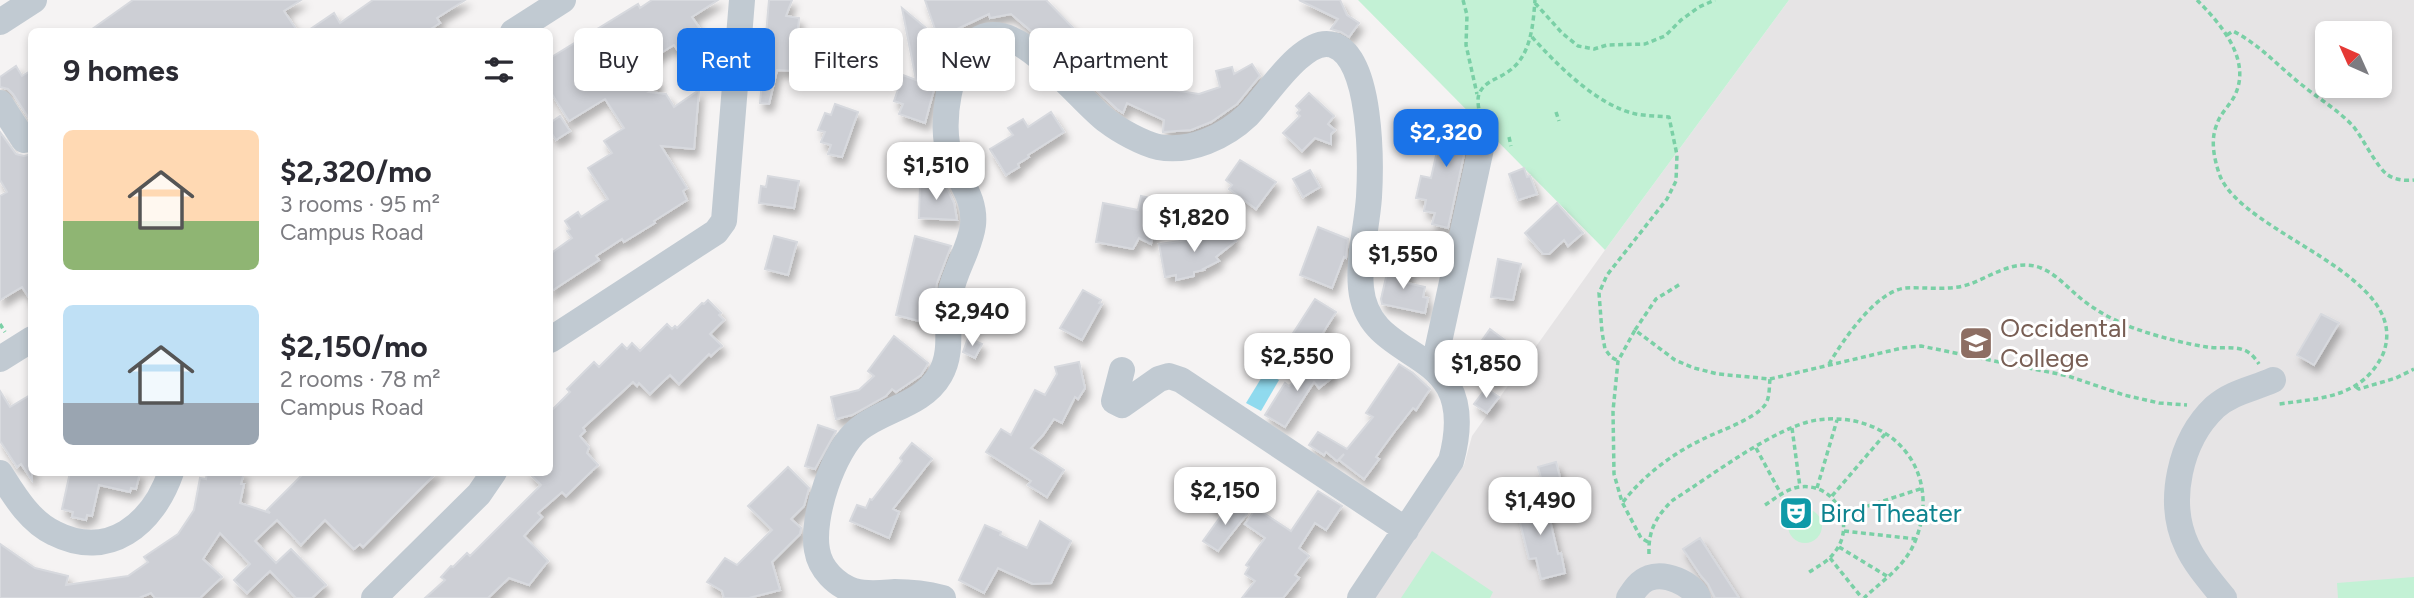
<!DOCTYPE html>
<html lang="en">
<head>
<meta charset="utf-8">
<style>
	:root { --surface:#fff; --page:#f2f2f3; --text:#2b2b33; --muted:#7c7c81; --accent:#1a73e8 }
	body { margin:0; font-family:Figtree,sans-serif; background:var(--page); color:var(--text); height:100vh; display:flex; flex-direction:column; font-size:26px; white-space:nowrap }
	* { box-sizing:border-box; margin:0 }
	p { font-size:23px; color:var(--muted) }
	.icon { flex:none; width:38px; height:38px; fill:none; stroke:currentColor; stroke-width:2; stroke-linecap:round; stroke-linejoin:round }
	.map { position:relative; flex:1; overflow:hidden }
	.sheet { position:absolute; left:28px; top:28px; width:525px; height:448px; display:flex; flex-direction:column; background:var(--surface); border-radius:10px; box-shadow:0 4px 10px #0003 }
	.sheet>* { flex:none }
	.hud { position:absolute; left:574px; top:28px; width:665px; height:63px; display:flex; gap:14px }
	.needle { width:46px; rotate:315deg }
	.buttons { position:absolute; left:2315px; top:21px; display:grid; gap:14px }
	.buttons a { display:grid; place-items:center; width:77px; height:77px; border-radius:10px; background:var(--surface); box-shadow:0 4px 10px #0003; font-size:35px }
	.price { position:absolute; translate:-50% -60px; padding:0 16px; border-radius:14px; background:#fff; color:#222; font-size:23px; line-height:46px; filter:drop-shadow(0 2px 4px #0008) }
	.price::after { content:''; position:absolute; left:50%; top:42px; width:21px; height:16px; margin-left:-10px; background:inherit; clip-path:polygon(0 0,100% 0,50% 100%) }
	.price.active { background:var(--accent); color:#fff }
	ul { padding:0; list-style:none }
	li { display:flex; align-items:center; gap:21px; height:175px; padding:0 35px }
	li span { display:grid; place-items:center; flex:none; width:196px; height:140px; border-radius:10px; color:#555 }
	li>.icon { margin-inline-start:auto }
	span .icon { width:84px; height:84px; fill:#fffc; stroke-width:1 }
	li b { font-size:30px }
	h2 { display:flex; justify-content:space-between; align-items:center; height:84px; padding:0 35px; font-size:30px }
	.chip { padding:0 24px; border-radius:10px; background:var(--surface); box-shadow:0 4px 10px #0003; font-size:24px; line-height:63px }
	.chip.active { background:var(--accent); color:#fff }
	.map>svg:first-child { display:block }
	.education { fill:#e6e4e5; fill-rule:evenodd }
	.green { fill:#c3f1d5 }
	.water { fill:#90daee }
	.building { fill:#cdcfd5; stroke:#d7d9de; stroke-width:2; filter:url(#shadow) }
	.lines { fill:none; stroke-linecap:round; stroke-linejoin:round }
	.path { stroke:#7ad0a6; stroke-width:3.5; stroke-dasharray:5 3.5; stroke-linecap:butt }
	.minor { stroke:#c1cad2; stroke-width:26 }
	.labels { text-anchor:middle; stroke-width:6; stroke-linejoin:round; paint-order:stroke }
	.education-label { font-size:26px; fill:#785e54; stroke:#fff; text-anchor:start }
	.culture-label { font-size:26px; fill:#0d838f; stroke:#fff; text-anchor:start }
</style>
</head>
<body>
<div class="map">
<svg width="2414" height="598" viewBox="0 0 2414 598">
	<defs>
		<filter id="shadow"><feDropShadow dx="4" dy="7" stdDeviation="3.5" flood-color="#0004"/></filter>
	</defs>
	<rect width="100%" height="100%" fill="#f5f3f3"/>
	<path class="education" d="M1789,0H2414V598H1374L1464,465L1472,436L1605,250ZM2328,33H2380V86H2328Z"/>
	<path class="green" d="M1358,0H1789L1605,250Z
		M1788 526a17 17 0 1 1 34 0a17 17 0 1 1-34 0Z
		M1432,551L1493,592L1490,598H1401Z
		M2414,577V598H2338L2337,583Z"/>
	<path class="water" d="M1265,372L1279,380L1261,411L1246,403Z"/>
	<path class="building" d="M133,0H301L284,11L298,32H88Z
		M373,0H465L437,18L440,23L426,32H306L334,13L340,23Z
		M652,0H718L692,17L708,41L696,49L701,56L688,65L674,45L644,63L634,46L609,62L623,88L651,71L660,85L649,92L666,94L674,107L699,90L694,149L661,146L687,188L683,191L687,200L654,221L655,223L624,242L622,239L596,256L599,260L550,292V254L572,238L567,231L570,229L565,221L578,212L581,217L608,199L588,168L612,153L604,141L624,128L605,99L569,121L550,91V58L638,4L640,8Z
		M769,0H792L786,16L799,18L794,71L777,70L769,104L760,103Z
		M925,0H1046L1084,39L1088,34L1119,57L1114,65L1166,89L1199,94L1220,87L1216,71L1232,67L1234,74L1252,64L1260,76L1237,104L1211,122L1191,130L1163,132L1164,120L1127,103L1123,113L1117,109L1085,79L1093,68L1082,60L1084,57L1059,40L1056,43L1046,33L1037,36L1011,14L990,18L989,14L938,38Z
		M1299,0H1340L1347,15L1359,23L1349,37L1341,32L1331,29L1338,19Z
		M902,8L943,42L926,78L936,82L925,123L899,114L903,104L894,101L903,75L916,80Z
		M16,66L22,76L32,70V123L13,94L8,89L0,87V77Z
		M1309,93L1334,116L1328,124L1335,130L1331,134V144L1315,138L1302,151L1283,133L1300,116L1297,113L1300,110L1296,106Z
		M835,104L858,112L842,157L828,154L831,145L821,142L825,132L818,130L825,113L831,115Z
		M1051,112L1064,132L1028,155L1029,157L1018,164L1019,167L1006,175L990,149L1013,135L1008,128L1023,119L1028,127Z
		M1441,114L1476,122L1474,131L1467,141L1448,228L1432,224L1435,213L1424,211L1426,200L1416,198L1421,176L1431,178L1441,133L1437,132Z
		M560,116L570,131L556,140L550,131V123Z
		M0,132L16,154L24,156L32,154V302L22,287L0,300V196L7,192L0,180Z
		M1240,160L1276,182L1256,209L1229,189L1232,185L1226,180Z
		M1524,168L1527,177L1530,176L1537,194L1518,200L1509,174Z
		M1310,170L1320,187L1303,197L1293,179Z
		M768,176L799,181L794,208L759,203L761,186L766,187Z
		M925,183L945,184L954,203L957,220L919,218L920,184Z
		M1141,196L1160,200L1151,244L1139,238L1133,249L1096,242L1103,203L1138,210Z
		M1557,203L1583,233L1568,246L1564,240L1549,254H1543L1525,233Z
		M1225,227L1236,241L1216,257L1219,261L1203,269L1204,270L1194,272V276L1176,280V275L1165,277L1159,244L1214,236Z
		M1318,227L1348,239L1346,258L1344,257L1332,288L1300,275Z
		M774,236L797,242L788,275L765,269Z
		M915,236L951,246L937,283L932,313L926,311L923,322L896,315Z
		M1498,259L1521,264L1513,300L1491,297Z
		M1389,264L1411,269L1407,283L1425,287L1423,297L1428,298L1425,313L1382,304L1381,299Z
		M1083,290L1101,300L1099,303L1102,304L1082,340L1060,328Z
		M1315,299L1336,312L1309,355L1288,341Z
		M708,300L721,313L719,315L724,320L710,334L722,346L711,356L709,354L679,384L670,375L650,394L639,383L637,386L633,382L583,428L585,431L580,436L589,447L587,453L598,465L566,496L562,492L538,513L542,517L524,536L548,561L529,585L509,578L488,598H425L445,580L441,577L451,566L453,567L467,553L470,556L541,485L528,472H550V412L570,392L567,389L594,362L599,367L622,344L627,349L632,343L640,351L667,324L672,329L675,326L677,328L702,303L704,304Z
		M2321,314L2339,323L2314,365L2297,355Z
		M1490,329L1518,350L1495,382L1482,372L1487,364L1473,353Z
		M894,336L928,363L926,367L921,375L905,386L896,392L892,389L886,396L852,415L836,419L831,397L859,390L874,376L868,371Z
		M968,338L982,344L975,358L963,352Z
		M1328,355L1330,357L1324,365L1333,377L1319,388L1314,382L1285,427L1265,415L1285,383L1289,386Z
		M1079,362L1085,388L1078,399L1075,397L1062,423L1054,419L1043,435L1031,448L1064,470L1047,497L1028,485L1031,481L986,452L1001,429L1011,435L1035,390L1045,395L1057,374L1055,367Z
		M1399,364L1413,373L1430,389L1416,410L1413,408L1395,431L1376,457L1379,459L1364,479L1339,460L1344,454L1337,461L1326,452L1324,455L1309,445L1318,432L1347,449L1373,417L1366,413Z
		M1486,388L1499,397L1487,413L1474,404Z
		M0,391L10,407L32,394V480L21,464L17,467L0,441Z
		M818,425L836,431L815,469L805,466Z
		M912,443L932,459L893,509L899,512L889,538L850,521L857,505L866,508L870,499L872,500L902,461L900,458Z
		M1556,462L1561,481L1543,485L1538,467Z
		M788,467L809,488L804,506L791,519L801,528L800,534L772,562L780,590L749,598H724L722,591L707,582L725,558L737,565L772,530L748,506Z
		M70,472H140L136,489L131,488L130,492L99,485L92,516L87,515L86,520L72,517L73,512L62,509Z
		M207,472H244L241,484H244L240,503L270,513L267,510L305,472H437L363,547L360,544L354,549L325,520L301,545L277,520L255,541L276,563L291,549L326,585L312,598H296L270,571L247,593L234,580L250,564L220,533L203,559L222,577L200,598H155L151,593L139,598H0V544L35,568L68,576L66,585L128,576L148,562L144,557L178,534L194,510L200,478L206,479Z
		M1211,476L1230,491L1216,507L1198,493Z
		M1318,491L1342,506L1326,530L1315,523L1299,548L1309,556L1295,575L1299,578L1283,598H1242L1255,581L1245,574L1249,567L1246,565L1265,538L1245,524L1256,508L1291,531Z
		M1544,495L1558,554L1561,553L1565,573L1541,579L1536,558L1529,559L1517,510L1524,507L1523,500Z
		M1231,502L1247,514L1218,551L1203,541Z
		M1040,521L1071,541L1051,583L1033,584L998,568L984,593L959,580L985,525L1001,532L1000,535L1027,548Z
		M1700,538L1739,598H1715L1708,584L1701,576L1683,549Z"/>
	<g class="lines">
		<path class="path" d="M1463,0L1467,15L1466,45L1477,94
			M2197,0C2221,24 2253,61 2234,97C2229,106 2220,114 2217,124C2210,140 2214,159 2220,176C2245,236 2414,275 2383,354C2362,398 2321,398 2279,404
			M1535,3L1562,33L1578,46L1594,49L1607,45L1645,44L1665,36L1681,20L1699,7L1715,0
			M2227,35L2233,31C2259,44 2279,67 2302,85C2319,99 2338,110 2353,126C2363,138 2377,168 2388,175C2395,180 2406,181 2414,180
			M1532,37C1557,65 1598,106 1636,114C1647,116 1658,116 1669,117L1677,155L1676,181L1667,199L1607,275L1599,293L1602,332L1605,349L1611,357L1618,361
			M1556,112L1559,121
			M1481,125C1481,115 1475,100 1480,92C1485,82 1497,79 1506,73C1531,58 1533,26 1535,0
			M1509,137L1511,146
			M0,324L5,332
			M1635,330L1656,299L1682,283
			M1829,364C1843,340 1877,290 1906,288C1926,287 1951,291 1970,284C1992,276 2015,258 2041,268C2056,274 2067,287 2079,297C2098,313 2121,324 2145,332C2164,338 2187,344 2207,347C2218,349 2233,346 2244,350C2250,352 2256,359 2259,364
			M2356,387L2359,389L2396,378L2414,369
			M1792,428L1800,487
			M1756,448L1781,494
			M1817,488L1837,420
			M1832,496L1886,433
			M1623,502C1644,475 1672,454 1703,439C1719,431 1755,419 1765,405C1770,398 1769,387 1770,379
			M1765,505C1776,498 1786,489 1799,487C1836,482 1857,526 1834,553C1828,562 1816,567 1808,573
			M1843,514L1923,488
			M1844,531L1916,539
			M1648,542L1641,538L1622,502L1614,474L1613,411L1618,361L1635,330L1675,360L1694,368L1718,374L1770,379L1902,348L1921,346L2068,376L2124,395L2159,403L2187,405
			M1839,547L1890,578
			M1649,554C1648,531 1656,516 1673,500C1710,477 1776,426 1817,420C1889,410 1943,468 1916,539C1906,566 1884,579 1864,598
			M1830,558L1862,598"/>
		<path class="minor" d="M0,22L34,0
			M513,32L563,0
			M0,103L24,140
			M550,340L716,232L724,221L742,0
			M0,359L32,339
			M1434,365L1482,144
			M1122,370L1114,401L1122,405L1159,379L1169,376L1181,380L1406,530
			M0,473C14,495 29,521 54,533C109,561 153,524 171,472
			M374,598L479,494L494,472
			M943,598C927,594 911,592 895,592C881,593 867,595 854,591C836,585 820,569 817,550C811,518 833,450 859,429C884,409 923,405 940,375C955,349 944,322 950,295C954,271 970,249 973,225C976,198 958,180 950,156C939,125 949,61 976,41C1015,12 1078,100 1107,121C1120,131 1142,143 1158,147C1190,153 1225,137 1248,115C1266,97 1304,35 1333,45C1372,57 1371,163 1369,197C1367,227 1358,258 1361,288C1369,370 1484,339 1451,461L1360,598
			M1629,598C1634,590 1640,581 1649,578C1665,572 1691,583 1698,598
			M2224,598C2211,582 2195,564 2187,546C2166,502 2180,440 2215,407C2232,392 2253,389 2273,380"/>
	</g>
	<defs>
		<g id="university-square" transform="scale(1.75)"><rect x="-9" y="-9" width="18" height="18" rx="4" fill="#8d6e63" stroke="#fff"/><path d="M0-5L7-2L0 1L-7-2ZM-4 1L0 2.5L4 1V4Q0 6-4 4Z" fill="#fff"/></g>
		<g id="theatre-square" transform="scale(1.75)"><rect x="-9" y="-9" width="18" height="18" rx="4" fill="#0f9aa8" stroke="#fff"/><path d="M-5-5.5Q0-4 5-5.5V0Q5 5 0 6Q-5 5-5 0ZM-3.3-2.5H-1v1.5H-3.3ZM1-2.5H3.3v1.5H1ZM-2.8 1Q0 5.5 2.8 1Z" fill="#fff"/></g>
	</defs>
	<g fill-rule="evenodd">
		<use href="#university-square" x="1976" y="343"/>
		<use href="#theatre-square" x="1796" y="513"/>
	</g>
	<g class="labels">
		<g class="education-label">
			<text x="2000" y="337">Occidental<tspan x="2000" dy="30">College</tspan></text>
		</g>
		<g class="culture-label">
			<text x="1820" y="522">Bird Theater</text>
		</g>
	</g>
</svg>
<div class="buttons">
<a><svg class="needle" viewBox="-14 -14 28 28"><path d="M0-13l5 13h-10z" fill="#e53935"/><path d="M0 13l5-13h-10z" fill="#7c7c81"/></svg></a>
</div>
<b class="price active" style="left:1446px;top:169px">$2,320</b>
<b class="price" style="left:936px;top:202px">$1,510</b>
<b class="price" style="left:1194px;top:254px">$1,820</b>
<b class="price" style="left:1403px;top:291px">$1,550</b>
<b class="price" style="left:972px;top:348px">$2,940</b>
<b class="price" style="left:1297px;top:393px">$2,550</b>
<b class="price" style="left:1486px;top:400px">$1,850</b>
<b class="price" style="left:1225px;top:527px">$2,150</b>
<b class="price" style="left:1540px;top:537px">$1,490</b>
<div class="hud">
<a class="chip">Buy</a>
<a class="chip active">Rent</a>
<a class="chip">Filters</a>
<a class="chip">New</a>
<a class="chip">Apartment</a>
</div>
<section class="sheet">
<h2>9 homes<svg class="icon" aria-label="filters" viewBox="0 0 24 24"><path d="M4 7h16M4 17h16"/><circle cx="9" cy="7" r="2"/><circle cx="15" cy="17" r="2"/></svg></h2>
<ul>
<li><span style="background:linear-gradient(#ffd9b3 65%,#8fb573 0)"><svg class="icon" aria-label="home" viewBox="0 0 24 24"><path d="M3 11l9-7 9 7M6 9v11h12V9"/></svg></span><div><b>$2,320/mo</b><p>3 rooms · 95 m²</p><p>Campus Road</p></div></li>
<li><span style="background:linear-gradient(#bfe0f5 70%,#9aa5b1 0)"><svg class="icon" aria-label="home" viewBox="0 0 24 24"><path d="M3 11l9-7 9 7M6 9v11h12V9"/></svg></span><div><b>$2,150/mo</b><p>2 rooms · 78 m²</p><p>Campus Road</p></div></li>
</ul>
</section>
</div>
</body>
</html>
